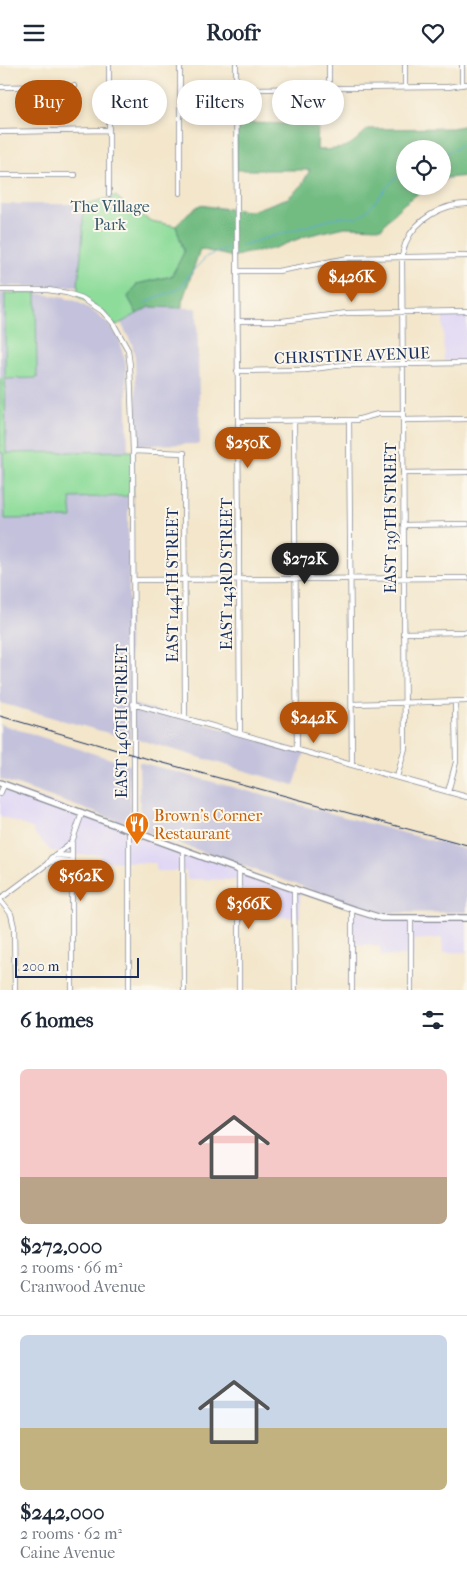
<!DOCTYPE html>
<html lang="en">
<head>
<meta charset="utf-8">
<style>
	:root { --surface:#fff; --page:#f2f2f3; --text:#1f2937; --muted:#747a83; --line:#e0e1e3; --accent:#b45309 }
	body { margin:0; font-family:"IM FELL French Canon",serif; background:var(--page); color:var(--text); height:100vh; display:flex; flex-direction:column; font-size:19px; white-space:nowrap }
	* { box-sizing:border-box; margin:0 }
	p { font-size:16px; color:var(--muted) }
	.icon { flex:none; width:28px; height:28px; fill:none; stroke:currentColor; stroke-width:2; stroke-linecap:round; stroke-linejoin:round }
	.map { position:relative; height:925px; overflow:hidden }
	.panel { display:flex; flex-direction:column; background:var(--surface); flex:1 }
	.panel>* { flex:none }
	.banner { position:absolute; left:15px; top:15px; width:438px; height:45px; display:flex; gap:10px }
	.fabs { position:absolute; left:396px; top:75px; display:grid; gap:10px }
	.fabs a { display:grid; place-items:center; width:55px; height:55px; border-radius:50%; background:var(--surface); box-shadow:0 2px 8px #0003; font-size:25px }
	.scale { position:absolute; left:15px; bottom:12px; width:124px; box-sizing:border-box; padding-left:5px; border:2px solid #1b2f5e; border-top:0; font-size:14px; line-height:18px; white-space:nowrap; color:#1b2f5e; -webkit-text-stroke:4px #fbf7ec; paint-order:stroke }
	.price { position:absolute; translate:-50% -42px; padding:0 11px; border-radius:18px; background:var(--accent); color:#fff; font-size:16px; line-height:32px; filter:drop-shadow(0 1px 2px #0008) }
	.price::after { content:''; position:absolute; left:50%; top:30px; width:15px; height:11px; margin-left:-8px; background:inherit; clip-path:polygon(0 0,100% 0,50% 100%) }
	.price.on { background:#222; color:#fff }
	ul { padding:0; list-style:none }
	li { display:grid; align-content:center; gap:10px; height:265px; padding:0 20px }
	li+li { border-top:1px solid var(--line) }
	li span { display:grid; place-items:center; height:155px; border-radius:8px; color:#555 }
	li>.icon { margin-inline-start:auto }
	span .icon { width:90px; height:90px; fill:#fffc; stroke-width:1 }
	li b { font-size:21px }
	h2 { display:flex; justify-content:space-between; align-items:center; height:60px; padding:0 20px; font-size:21px }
	.chip { padding:0 18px; border-radius:22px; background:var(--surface); box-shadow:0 2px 8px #0003; font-size:18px; line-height:45px }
	.chip.on { background:var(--accent); color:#fff }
	header { display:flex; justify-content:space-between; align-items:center; height:65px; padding:0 20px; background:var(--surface); font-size:22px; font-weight:800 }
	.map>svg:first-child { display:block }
	.built { fill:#ded5f5 }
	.industrial { fill:#c3c1db }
	.green { fill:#8ddc9a; stroke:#54867c }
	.forest { fill:#72bc82; stroke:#467670 }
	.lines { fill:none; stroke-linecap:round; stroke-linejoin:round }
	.stream { stroke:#5eaad6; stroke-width:1 }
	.minor-casing { stroke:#878a94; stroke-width:6 }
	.major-casing { stroke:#878a94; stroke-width:8 }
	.minor { stroke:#fff; stroke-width:4.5 }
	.major { stroke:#fff; stroke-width:5.5 }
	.rail { stroke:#1b2f5e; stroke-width:1 }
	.labels { text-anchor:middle; stroke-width:4; stroke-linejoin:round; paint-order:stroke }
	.park-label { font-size:16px; fill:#385a6d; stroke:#fbf7ec }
	.street-label { font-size:16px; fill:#1b2f5e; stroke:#fbf7ec }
	.food-label { font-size:16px; fill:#c56008; stroke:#fbf7ec; text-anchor:start }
</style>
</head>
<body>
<header><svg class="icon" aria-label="menu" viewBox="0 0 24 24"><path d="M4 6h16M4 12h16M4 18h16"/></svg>Roofr<svg class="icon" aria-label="heart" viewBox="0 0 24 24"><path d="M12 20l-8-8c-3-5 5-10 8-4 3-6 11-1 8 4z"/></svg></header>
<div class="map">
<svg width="467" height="925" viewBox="0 0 467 925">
	<rect width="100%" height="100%" fill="#fbf7ec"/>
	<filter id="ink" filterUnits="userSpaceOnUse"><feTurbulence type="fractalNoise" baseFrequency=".02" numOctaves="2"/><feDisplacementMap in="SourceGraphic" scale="10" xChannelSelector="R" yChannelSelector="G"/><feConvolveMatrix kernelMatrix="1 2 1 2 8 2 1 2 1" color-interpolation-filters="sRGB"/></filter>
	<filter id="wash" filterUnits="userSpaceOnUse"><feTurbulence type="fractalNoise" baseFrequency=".0096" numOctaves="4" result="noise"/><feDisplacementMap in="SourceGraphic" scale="20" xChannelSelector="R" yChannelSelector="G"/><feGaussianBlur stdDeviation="1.12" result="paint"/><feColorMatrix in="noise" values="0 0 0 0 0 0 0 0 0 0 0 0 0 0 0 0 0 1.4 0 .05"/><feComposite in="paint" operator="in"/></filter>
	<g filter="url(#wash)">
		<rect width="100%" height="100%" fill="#f3e6cb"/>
		<path class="built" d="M443,251H467V295L444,296Z
			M4,720L300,826V853L236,849V815L187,814L186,806H156V798L101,796V790H74L51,786L33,767L34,764L0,751V729Z
			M352,844L381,853H467V887L443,888L442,873L414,875L413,891H381L380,881L352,879Z"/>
		<path class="industrial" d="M0,139H80L83,140V167L78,221H0Z
			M0,228H5V314L37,313L36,228L60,232L76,236L90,244L105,256L119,273L126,300L128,386L6,388L5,314H0Z
			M149,242L197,243L200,379L137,380L135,292L132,279L121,258Z
			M0,388H3L72,453L70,433L128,432L130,674L0,638Z
			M133,639L305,687L294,720L133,673Z
			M0,659L130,700V760L0,714Z
			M139,697L467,785V847L379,848L140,765Z"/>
		<path class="green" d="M116,131L131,145L151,156L176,161L185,187L171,211L137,219L128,232L137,249L115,261L102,246L77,231L83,167V140Z
			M5,228H36L37,313L5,314L6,388L133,386V431L70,433L72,453L5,454L3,388H0V314L5,313Z"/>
		<path class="forest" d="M236,58L318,59L317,85C346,84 347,84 368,64L452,63L467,60V111L447,113L443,116L442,84H405V121H431C412,131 394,145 382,163L345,162L306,171L272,184L243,189L233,192L200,184L182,237V243L149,242L137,249L128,232L137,219L172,211L184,187L176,161L188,148L200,140L220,143L251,146L288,133L301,121L310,105H236Z"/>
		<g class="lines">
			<path class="stream" d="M442,90L467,78
				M242,180L339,152L358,153L368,145L394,114L405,109
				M145,238L159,231L174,226L183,220L187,212L207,191L229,183"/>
		</g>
	</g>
	<g filter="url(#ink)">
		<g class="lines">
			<g class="minor-casing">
				<path id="minor" d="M109,0V129
					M180,0V128
					M236,0L240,668
					M329,0V22
					M405,0V22
					M462,0V20
					M0,22L74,21
					M236,24L448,22L467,19
					M0,67L109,65
					M0,110H75
					M237,206H278L349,193L467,191
					M0,225H48L67,228L82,233L102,246L113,258L128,285L130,301L133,386L134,700V759L129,770V925
					M237,256H282L347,248L467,246
					M237,306L306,305L343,300L467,298
					M349,355L352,700
					M403,355L467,354
					M238,356L349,355H356L378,349H403
					M294,356L297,684
					M133,386L184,388L185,653
					M403,408L467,407
					M403,460L467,459
					M133,515L467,513
					M403,568L467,567
					M133,639L467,732
					M352,639L467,636
					M397,712L405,683L402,192C403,187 404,182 406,177C416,154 443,139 467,139
					M448,727L456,697L455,637
					M0,729L4,720
					M183,784L184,925
					M55,790L72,791
					M48,798L57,795L71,796
					M239,805V925
					M294,823L295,925
					M0,834L47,799L51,793L72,777
					M0,835L11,849L14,862L15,925
					M352,844V925
					M411,853V925
					M72,925V777L82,748"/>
			</g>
			<g class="major-casing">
				<path id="major" d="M0,718L239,805L352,844L381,853H467"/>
			</g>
			<use href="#minor" class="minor"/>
			<use href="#major" class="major"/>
			<path class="rail" d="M0,651L134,690L467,780"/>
		</g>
	</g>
	<defs>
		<g id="restaurant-pin" transform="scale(1.25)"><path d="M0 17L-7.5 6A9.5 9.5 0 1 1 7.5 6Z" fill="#e8710a" stroke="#fbf7ec"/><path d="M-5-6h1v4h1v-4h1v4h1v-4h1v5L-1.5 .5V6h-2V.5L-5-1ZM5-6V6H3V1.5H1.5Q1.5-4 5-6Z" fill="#fff"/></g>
	</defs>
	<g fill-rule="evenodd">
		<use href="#restaurant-pin" x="137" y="759"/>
	</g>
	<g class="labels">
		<g class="park-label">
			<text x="110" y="147">The Village<tspan x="110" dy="18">Park</tspan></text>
		</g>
		<g class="street-label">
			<text transform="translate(352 290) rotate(-2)" y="6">CHRISTINE AVENUE</text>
			<text transform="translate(390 453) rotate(-90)" y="6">EAST 139TH STREET</text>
			<text transform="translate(226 509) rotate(-90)" y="6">EAST 143RD STREET</text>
			<text transform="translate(172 520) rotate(-90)" y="6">EAST 144TH STREET</text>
			<text transform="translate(121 656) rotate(-90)" y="6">EAST 146TH STREET</text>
		</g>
		<g class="food-label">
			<text x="154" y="756">Brown's Corner<tspan x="154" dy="18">Restaurant</tspan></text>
		</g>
	</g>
</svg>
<div class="fabs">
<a><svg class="icon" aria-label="locate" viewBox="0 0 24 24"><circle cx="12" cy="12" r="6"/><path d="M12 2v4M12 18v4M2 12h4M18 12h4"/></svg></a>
</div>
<div class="scale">200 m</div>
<b class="price" style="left:352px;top:238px">$426K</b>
<b class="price" style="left:248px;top:404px">$250K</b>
<b class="price on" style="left:305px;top:520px">$272K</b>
<b class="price" style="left:314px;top:679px">$242K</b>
<b class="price" style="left:81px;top:837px">$562K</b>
<b class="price" style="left:249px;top:865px">$366K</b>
<div class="banner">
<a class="chip on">Buy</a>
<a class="chip">Rent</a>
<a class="chip">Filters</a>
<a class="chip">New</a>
</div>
</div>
<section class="panel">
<h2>6 homes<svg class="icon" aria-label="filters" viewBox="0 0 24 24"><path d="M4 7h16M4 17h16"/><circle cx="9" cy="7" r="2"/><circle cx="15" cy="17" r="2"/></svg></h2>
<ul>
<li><span style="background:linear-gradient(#f6c9c9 70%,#b9a48a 0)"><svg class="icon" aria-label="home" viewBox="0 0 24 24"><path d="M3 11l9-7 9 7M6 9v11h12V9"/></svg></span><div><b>$272,000</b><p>2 rooms · 66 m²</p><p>Cranwood Avenue</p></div></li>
<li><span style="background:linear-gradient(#c9d6e8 60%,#c2b280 0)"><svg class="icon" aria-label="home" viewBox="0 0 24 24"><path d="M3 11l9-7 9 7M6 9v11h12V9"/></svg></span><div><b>$242,000</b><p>2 rooms · 62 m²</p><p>Caine Avenue</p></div></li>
</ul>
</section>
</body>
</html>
